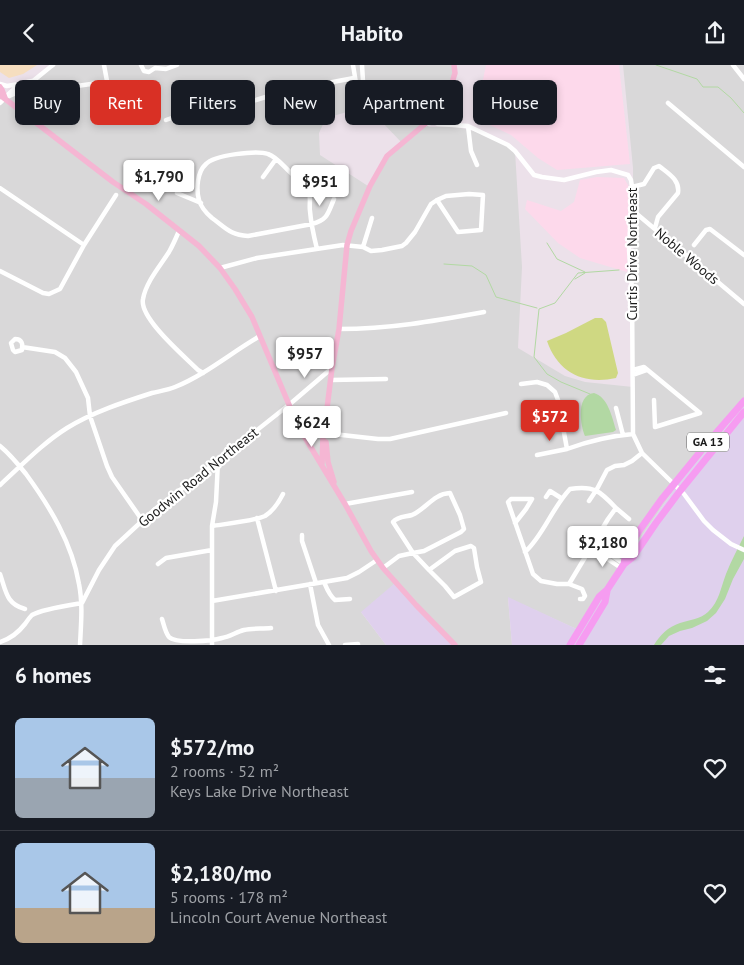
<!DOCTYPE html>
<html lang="en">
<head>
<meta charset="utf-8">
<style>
	:root { --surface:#171b24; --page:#242831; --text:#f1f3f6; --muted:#9ea1a6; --line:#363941; --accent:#d93025 }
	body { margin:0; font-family:"PT Sans",sans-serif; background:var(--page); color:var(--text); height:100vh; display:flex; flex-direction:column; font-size:19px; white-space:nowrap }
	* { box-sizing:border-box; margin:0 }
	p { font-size:16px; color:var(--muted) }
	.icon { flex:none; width:28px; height:28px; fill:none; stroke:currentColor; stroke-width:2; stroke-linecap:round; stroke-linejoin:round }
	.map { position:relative; height:580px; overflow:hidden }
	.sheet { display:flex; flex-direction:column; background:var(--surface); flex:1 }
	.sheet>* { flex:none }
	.guide { position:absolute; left:15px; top:15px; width:715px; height:45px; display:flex; gap:10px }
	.price { position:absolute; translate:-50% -42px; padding:0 11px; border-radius:5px; background:#fff; color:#222; font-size:16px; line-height:32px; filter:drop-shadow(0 1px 2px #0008) }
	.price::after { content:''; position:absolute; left:50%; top:30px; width:15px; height:11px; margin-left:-8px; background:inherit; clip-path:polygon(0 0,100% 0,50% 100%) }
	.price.on { background:var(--accent); color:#fff }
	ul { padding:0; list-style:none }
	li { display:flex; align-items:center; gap:15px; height:125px; padding:0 15px }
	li+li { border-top:1px solid var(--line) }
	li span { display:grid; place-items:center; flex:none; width:140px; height:100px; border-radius:8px; color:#555 }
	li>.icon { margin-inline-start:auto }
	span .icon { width:60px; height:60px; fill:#fffc; stroke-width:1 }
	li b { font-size:21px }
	h2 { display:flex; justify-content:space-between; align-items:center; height:60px; padding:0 15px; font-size:21px }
	.tag { padding:0 18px; border-radius:8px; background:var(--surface); box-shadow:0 2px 8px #0003; font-size:18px; line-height:45px }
	.tag.on { background:var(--accent); color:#fff }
	header { display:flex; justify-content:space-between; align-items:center; height:65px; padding:0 15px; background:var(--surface); font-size:22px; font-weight:700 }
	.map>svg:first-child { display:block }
	.residential { fill:#d9d8d9; fill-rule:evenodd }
	.commercial { fill:#dfd0ed }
	.education { fill:#fdd9eb }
	.park { fill:#f6debf }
	.pitch { fill:#cfd882 }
	.water { fill:#b2d8a3 }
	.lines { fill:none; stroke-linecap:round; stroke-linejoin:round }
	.stream { stroke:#b2d8a3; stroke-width:1 }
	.street { stroke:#fff; stroke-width:4.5 }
	.secondary { stroke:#f5b6d3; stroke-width:5.5 }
	.primary { stroke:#f69cf1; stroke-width:7 }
	.labels { text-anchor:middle; stroke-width:4.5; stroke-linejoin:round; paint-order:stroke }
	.shield { fill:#fff; stroke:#5f5f5f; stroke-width:1 }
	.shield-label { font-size:12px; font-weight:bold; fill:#1b1b1b }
	.street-label { font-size:14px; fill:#1b1b1b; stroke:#fff }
</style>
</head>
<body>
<header><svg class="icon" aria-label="back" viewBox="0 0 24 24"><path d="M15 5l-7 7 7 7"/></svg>Habito<svg class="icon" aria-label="share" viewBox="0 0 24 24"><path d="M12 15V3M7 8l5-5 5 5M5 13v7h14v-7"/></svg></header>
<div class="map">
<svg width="744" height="580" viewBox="0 0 744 580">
	<rect width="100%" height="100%" fill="#ece1ea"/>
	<path class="residential" d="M56,0H455V23L442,40L428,62H457L478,67L501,77L515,86L522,202L518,283L565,311L585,317L633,322L630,255L633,183V103L623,0H744V341L677,420L630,488L581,566L508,533L512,580H454L361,547L386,580H0V27L6,34ZM354,45L381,56L402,78L383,98L368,121L320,90L319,68L326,53Z"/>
	<path class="commercial" d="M744,341V580H512L508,532L581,566L630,488L677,420Z
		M395,518L454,580H386L361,547Z"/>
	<path class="education" d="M486,0H619L630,99L557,105L538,93L511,70L475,53Z
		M597,112L624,113L629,122L627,207L580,193L558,178L525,144L527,135L561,146L574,137L580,115Z"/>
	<path class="park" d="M0,0H37L23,9L9,13L0,7Z"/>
	<path class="pitch" d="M595,253H602L606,257L618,308L616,313C584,320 558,308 547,276L566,268Z"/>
	<path class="water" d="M594,328C608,332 612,352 616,365L613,367L585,371C580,359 576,330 594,328Z
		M744,471V494L733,514L725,534L716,548L707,556L692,563L680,566L669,571L661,580H654C660,570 668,562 680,558C689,555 701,554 708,547C719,537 721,522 726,509C731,496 738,483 744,471Z"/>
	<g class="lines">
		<path class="stream" d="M656,0L697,14L703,22H718L731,33L744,48
			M547,178L557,194L585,207
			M444,199L472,201L486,210L496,232L537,243
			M575,214L585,208
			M590,329L561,317L547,309L534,292L539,244L555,238L578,208L619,205"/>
		<path class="street" d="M141,0L144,6L149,7L155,3L166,4L177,0
			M353,0L356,18L360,20L363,16L362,0
			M733,0L744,14
			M0,19L7,21L19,19
			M49,21L56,24L105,17L107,16L104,0
			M27,22C21,32 21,40 28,50
			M5,33C24,26 37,12 53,0
			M0,38C10,28 17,18 32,16
			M668,38L744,102
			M166,55L186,48L256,35L285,26L354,13
			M426,59L434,57L438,59L468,61L508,80L515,86L534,110L542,112L564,115L596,107L611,105L628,110L631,115L632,122L629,185L632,225L633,369L642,388L684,429L704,456L713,465L731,479L744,485
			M468,61L471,86L477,100
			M263,112L276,94
			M632,122L644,119L654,103L659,101C669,109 680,115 678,128L658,152L655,163
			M0,123L84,180
			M177,128L201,138
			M469,129L483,130L481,165L458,167L437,135L446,131Z
			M631,144L744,239
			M179,166C176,173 173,180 169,187C160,201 146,217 143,234C139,253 184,291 198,305L203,308
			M694,180L706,165L710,164L744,190
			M363,182L372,153
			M317,184C314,172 311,159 310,146C309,140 311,134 309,128C306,120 297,114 291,108C284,102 277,92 268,89C257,85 214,90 206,99C197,107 196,124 199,135C201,142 206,148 212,153C226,163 230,170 248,171L312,159C328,155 328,148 334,134
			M220,203L257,193L343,180L363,182L371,186L382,185L402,181L406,178L415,167L431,139L437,135
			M0,206L43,228L49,229L60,224L84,180L116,130
			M339,264C390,264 434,256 484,247
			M15,274C22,274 23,279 22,285L15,287L13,285L11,278Z
			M22,282L55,287L65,293L76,307L88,333L90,351L107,401L112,412L142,455
			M633,305L644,302L700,348L655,362L654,335
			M633,310L647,305
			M331,315L386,314
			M521,319L537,317L547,320L555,327L558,335L567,384C589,376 610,371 633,369
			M616,343L623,370
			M529,362L562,355
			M324,368L378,374H390L506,348
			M0,381C10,389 18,399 26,409C50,442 72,478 79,519C83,539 81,559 80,580
			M537,390L567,384
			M0,420C22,400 43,378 67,363C93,347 124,337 152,328C160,326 168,325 175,322C205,310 232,287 260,271
			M450,428L460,450L464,464L461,467L424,486L413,488L393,457C398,451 405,452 412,450C426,444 433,429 450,428Z
			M546,432L550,426L561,433
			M589,436L597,424L607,405L615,401L624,400L632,396L642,388
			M345,439L412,427
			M616,443L629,454
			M257,453L276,526
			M515,458L526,444L532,434
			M212,461C225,459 254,456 265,451C273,446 279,437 283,429
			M302,470V476L316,518
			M471,481L474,483L477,502L481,517L454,532L445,521L429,505L455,486Z
			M592,481L601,483L624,499
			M592,481L594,485L621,503
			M525,487C543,471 552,443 570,424C594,420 600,426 616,443L608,454L569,519H557L541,516L533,509L508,437L511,434H532
			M158,499L166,493L212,485
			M383,503L399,491L413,488L429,505
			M0,509C6,526 6,539 25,544
			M324,517C327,524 329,530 335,535L350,534
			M310,519L318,560L329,580
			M569,519L582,524L585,531L583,534H580
			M212,536L347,513L359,507L377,495
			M162,554C164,560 165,567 169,572C176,579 212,576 222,573C230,572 236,567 244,565C252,563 262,564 271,563
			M0,577C10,574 18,568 25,559C27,556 29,553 32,550C42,544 70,540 82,538L99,505L115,481L155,444L218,396L290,339L332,303
			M212,580V461L216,437L218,396
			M345,580L358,579"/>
		<path class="secondary" d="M0,22L2,25L5,33
			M0,30L113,117L146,139L199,181L220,203L235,224L252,252L298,361L345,439L371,486L383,503L416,540L455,580
			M326,377L328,397L334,417
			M322,399L323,372L324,368L332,303L339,264L347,180L351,166L370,121L387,91L425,59L442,41L448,31L455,8L454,0"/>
		<path class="primary" d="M624,499L626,487L639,466L661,435L710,375L744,336
			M570,580L599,532L607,525L624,499L633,492L656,458L680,426L744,347
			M579,580L605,537L607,526"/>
	</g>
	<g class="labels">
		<rect class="shield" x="687" y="367.5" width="42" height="19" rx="4"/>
		<g class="shield-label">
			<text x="708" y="381">GA 13</text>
		</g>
		<g class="street-label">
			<text transform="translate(632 189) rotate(-90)" y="5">Curtis Drive Northeast</text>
			<text transform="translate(687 191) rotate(40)" y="5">Noble Woods</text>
			<text transform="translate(198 412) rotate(-39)" y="5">Goodwin Road Northeast</text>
		</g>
	</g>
</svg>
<b class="price" style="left:159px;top:137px">$1,790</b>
<b class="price" style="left:320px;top:142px">$951</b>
<b class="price" style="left:305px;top:314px">$957</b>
<b class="price on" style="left:550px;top:377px">$572</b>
<b class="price" style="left:312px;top:383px">$624</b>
<b class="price" style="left:603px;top:503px">$2,180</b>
<div class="guide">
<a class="tag">Buy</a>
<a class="tag on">Rent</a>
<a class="tag">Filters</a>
<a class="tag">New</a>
<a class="tag">Apartment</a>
<a class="tag">House</a>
</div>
</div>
<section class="sheet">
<h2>6 homes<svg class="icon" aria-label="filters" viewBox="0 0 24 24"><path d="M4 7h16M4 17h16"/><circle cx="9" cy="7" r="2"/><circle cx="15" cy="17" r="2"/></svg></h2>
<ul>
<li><span style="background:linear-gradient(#a9c7e8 60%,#9aa5b1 0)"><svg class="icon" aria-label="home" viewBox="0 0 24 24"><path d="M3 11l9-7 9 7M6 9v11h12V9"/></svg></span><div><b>$572/mo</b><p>2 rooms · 52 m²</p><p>Keys Lake Drive Northeast</p></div><svg class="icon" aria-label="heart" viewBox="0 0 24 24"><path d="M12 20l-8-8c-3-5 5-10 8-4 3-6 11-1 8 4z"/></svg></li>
<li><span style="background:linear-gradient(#a9c7e8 65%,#b9a48a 0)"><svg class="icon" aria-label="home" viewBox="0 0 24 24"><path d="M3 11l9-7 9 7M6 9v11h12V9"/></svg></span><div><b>$2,180/mo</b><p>5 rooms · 178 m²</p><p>Lincoln Court Avenue Northeast</p></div><svg class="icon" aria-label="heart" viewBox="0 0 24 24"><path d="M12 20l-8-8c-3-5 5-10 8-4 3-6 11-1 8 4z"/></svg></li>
</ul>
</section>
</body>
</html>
